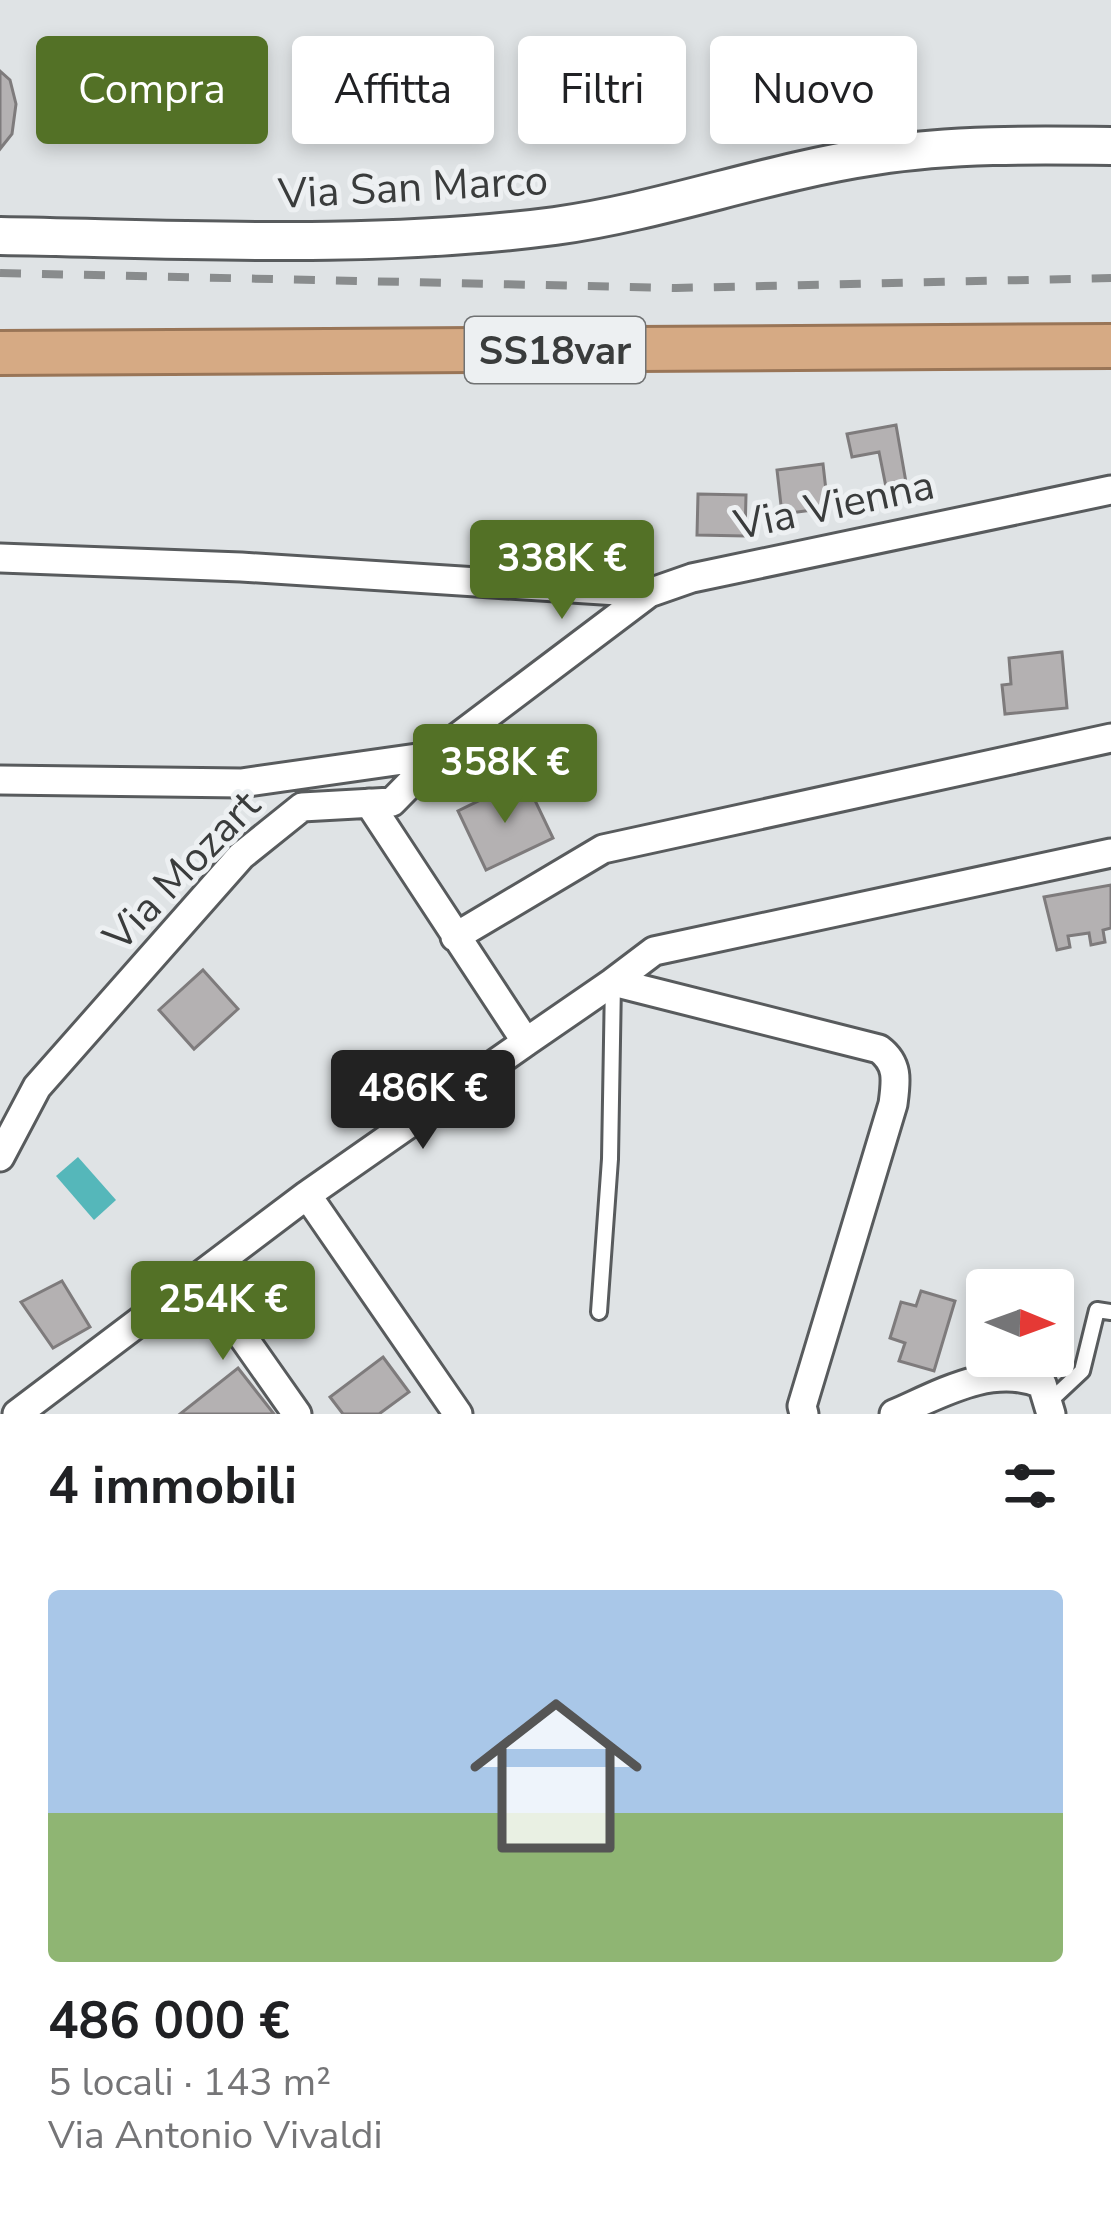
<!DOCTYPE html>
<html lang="it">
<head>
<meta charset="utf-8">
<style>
	:root { --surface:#fff; --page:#f2f2f2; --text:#202124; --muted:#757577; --accent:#537126 }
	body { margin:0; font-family:"Nunito Sans",sans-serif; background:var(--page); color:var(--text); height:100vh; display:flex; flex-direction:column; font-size:45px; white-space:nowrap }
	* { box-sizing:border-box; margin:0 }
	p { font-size:39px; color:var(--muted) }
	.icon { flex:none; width:66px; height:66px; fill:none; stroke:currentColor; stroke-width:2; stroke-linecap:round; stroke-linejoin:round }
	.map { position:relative; height:1414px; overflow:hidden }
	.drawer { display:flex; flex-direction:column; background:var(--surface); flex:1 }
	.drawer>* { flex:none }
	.top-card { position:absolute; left:36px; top:36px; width:1041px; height:108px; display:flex; gap:24px }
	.needle { width:78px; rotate:91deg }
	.fabs { position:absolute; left:966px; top:1269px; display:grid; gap:24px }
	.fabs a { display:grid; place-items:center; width:108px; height:108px; border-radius:12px; background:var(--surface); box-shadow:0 6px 18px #0003; font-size:60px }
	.price { position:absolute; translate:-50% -102px; padding:0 27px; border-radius:12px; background:var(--accent); color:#fff; font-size:39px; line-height:78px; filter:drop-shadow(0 3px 6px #0008) }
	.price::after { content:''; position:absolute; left:50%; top:72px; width:36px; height:27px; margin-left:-18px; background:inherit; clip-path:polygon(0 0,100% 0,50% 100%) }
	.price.on { background:#222; color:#fff }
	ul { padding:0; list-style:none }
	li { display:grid; align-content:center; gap:24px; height:636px; padding:0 48px }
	li span { display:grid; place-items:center; height:372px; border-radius:12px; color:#555 }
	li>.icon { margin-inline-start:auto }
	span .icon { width:216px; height:216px; fill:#fffc; stroke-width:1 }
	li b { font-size:51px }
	h2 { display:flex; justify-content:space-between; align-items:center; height:144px; padding:0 48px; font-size:51px }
	.tag { padding:0 42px; border-radius:12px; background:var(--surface); box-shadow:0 6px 18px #0003; font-size:42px; line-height:108px }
	.tag.on { background:var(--accent); color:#fff }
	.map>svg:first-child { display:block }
	.water { fill:#55b7ba }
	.building { fill:#b4b1b2; stroke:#7e7b7c; stroke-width:3 }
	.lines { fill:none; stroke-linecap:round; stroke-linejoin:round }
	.service-casing { stroke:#585b5d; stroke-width:20 }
	.minor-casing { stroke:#585b5d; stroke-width:33 }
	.secondary-casing { stroke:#585b5d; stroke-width:42 }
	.trunk-casing { stroke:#997557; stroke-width:48 }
	.service { stroke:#fff; stroke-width:14 }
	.minor { stroke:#fff; stroke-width:27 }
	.secondary { stroke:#fff; stroke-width:36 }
	.trunk { stroke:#d6aa84; stroke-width:42 }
	.rail { stroke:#898c8d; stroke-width:8; stroke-dasharray:21 21; stroke-linecap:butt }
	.labels { text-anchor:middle; stroke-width:10; stroke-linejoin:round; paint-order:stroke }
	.shield { fill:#edf0f2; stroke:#707273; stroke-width:3 }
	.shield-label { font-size:39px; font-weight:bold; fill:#3a3c3c }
	.street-label { font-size:42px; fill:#3a3c3c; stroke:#edf0f2 }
</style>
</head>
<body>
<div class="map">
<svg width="1111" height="1414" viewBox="0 0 1111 1414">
	<rect width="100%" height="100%" fill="#dfe3e5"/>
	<path class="water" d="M78,1157L116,1200L94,1220L56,1176Z"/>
	<path class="building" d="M0,71L10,80L16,104L12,134L0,149Z
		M896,425L907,488L887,492L879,452L852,457L847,434Z
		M823,464L828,508L782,514L777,470Z
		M698,494L746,495L745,536L697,535Z
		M1062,652L1067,708L1005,714L1002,685L1011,684L1009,658Z
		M513,784L520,798L531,792L553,838L486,870L458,811Z
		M1111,885V928L1103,930L1105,942L1091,945L1089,933L1068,936L1070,947L1057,950L1044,897Z
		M203,970L238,1009L194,1049L159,1010Z
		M62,1281L90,1327L53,1348L21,1302Z
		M921,1291L955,1301L934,1371L899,1361L905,1343L890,1338L901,1302L916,1306Z
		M383,1357L409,1392L379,1414H343L330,1397Z
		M238,1368L274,1414H180Z"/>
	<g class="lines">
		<g class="service-casing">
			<path id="service" d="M599,1312L610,1159L613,982
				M1050,1401L1082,1371L1097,1310L1111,1312"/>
		</g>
		<g class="minor-casing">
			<path id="minor" d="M0,558L241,567L649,593L692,578L1111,490
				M0,780L241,783L438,755
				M455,937L603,849L1111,738
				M613,982L654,951L1111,853
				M526,1042L613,982L879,1049C899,1064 896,1081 893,1104L802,1406L804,1414
				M0,1157L37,1087L241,856L302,807L392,802L450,743L649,593
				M307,1195L458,1414
				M200,1276L297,1414
				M17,1414L307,1195L526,1042L369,803
				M894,1414C940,1394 992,1363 1042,1384L1051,1414"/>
		</g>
		<g class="secondary-casing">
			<path id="secondary" d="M0,236C184,239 371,250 555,226C663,211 767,172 875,156C952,144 1033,145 1111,146"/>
		</g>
		<g class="trunk-casing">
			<path id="trunk" d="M0,353L1111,346"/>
		</g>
		<use href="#service" class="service"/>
		<use href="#minor" class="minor"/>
		<use href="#secondary" class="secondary"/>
		<use href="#trunk" class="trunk"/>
		<path class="rail" d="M0,273L676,288L1111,278"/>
	</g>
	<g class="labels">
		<rect class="shield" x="465" y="317" width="180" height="66" rx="9"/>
		<g class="shield-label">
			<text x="555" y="364">SS18var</text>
		</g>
		<g class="street-label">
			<text transform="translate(413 186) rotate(-3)" y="15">Via San Marco</text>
			<text transform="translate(834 504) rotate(-12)" y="15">Via Vienna</text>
			<text transform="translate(181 870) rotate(-46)" y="15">Via Mozart</text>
		</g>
	</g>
</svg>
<div class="fabs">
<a><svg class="needle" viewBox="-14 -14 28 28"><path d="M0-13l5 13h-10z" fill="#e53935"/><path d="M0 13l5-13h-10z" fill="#757577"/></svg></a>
</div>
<b class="price" style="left:562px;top:622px">338K €</b>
<b class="price" style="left:505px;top:826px">358K €</b>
<b class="price on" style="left:423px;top:1152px">486K €</b>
<b class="price" style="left:223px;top:1363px">254K €</b>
<div class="top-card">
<a class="tag on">Compra</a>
<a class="tag">Affitta</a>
<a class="tag">Filtri</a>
<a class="tag">Nuovo</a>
</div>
</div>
<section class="drawer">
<h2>4 immobili<svg class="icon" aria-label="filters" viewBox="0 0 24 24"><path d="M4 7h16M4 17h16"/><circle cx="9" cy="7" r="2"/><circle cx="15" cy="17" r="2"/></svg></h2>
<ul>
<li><span style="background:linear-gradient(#a9c7e8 60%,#8fb573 0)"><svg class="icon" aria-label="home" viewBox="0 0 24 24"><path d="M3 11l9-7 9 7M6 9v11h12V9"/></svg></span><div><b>486 000 €</b><p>5 locali · 143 m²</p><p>Via Antonio Vivaldi</p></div></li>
</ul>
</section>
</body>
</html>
